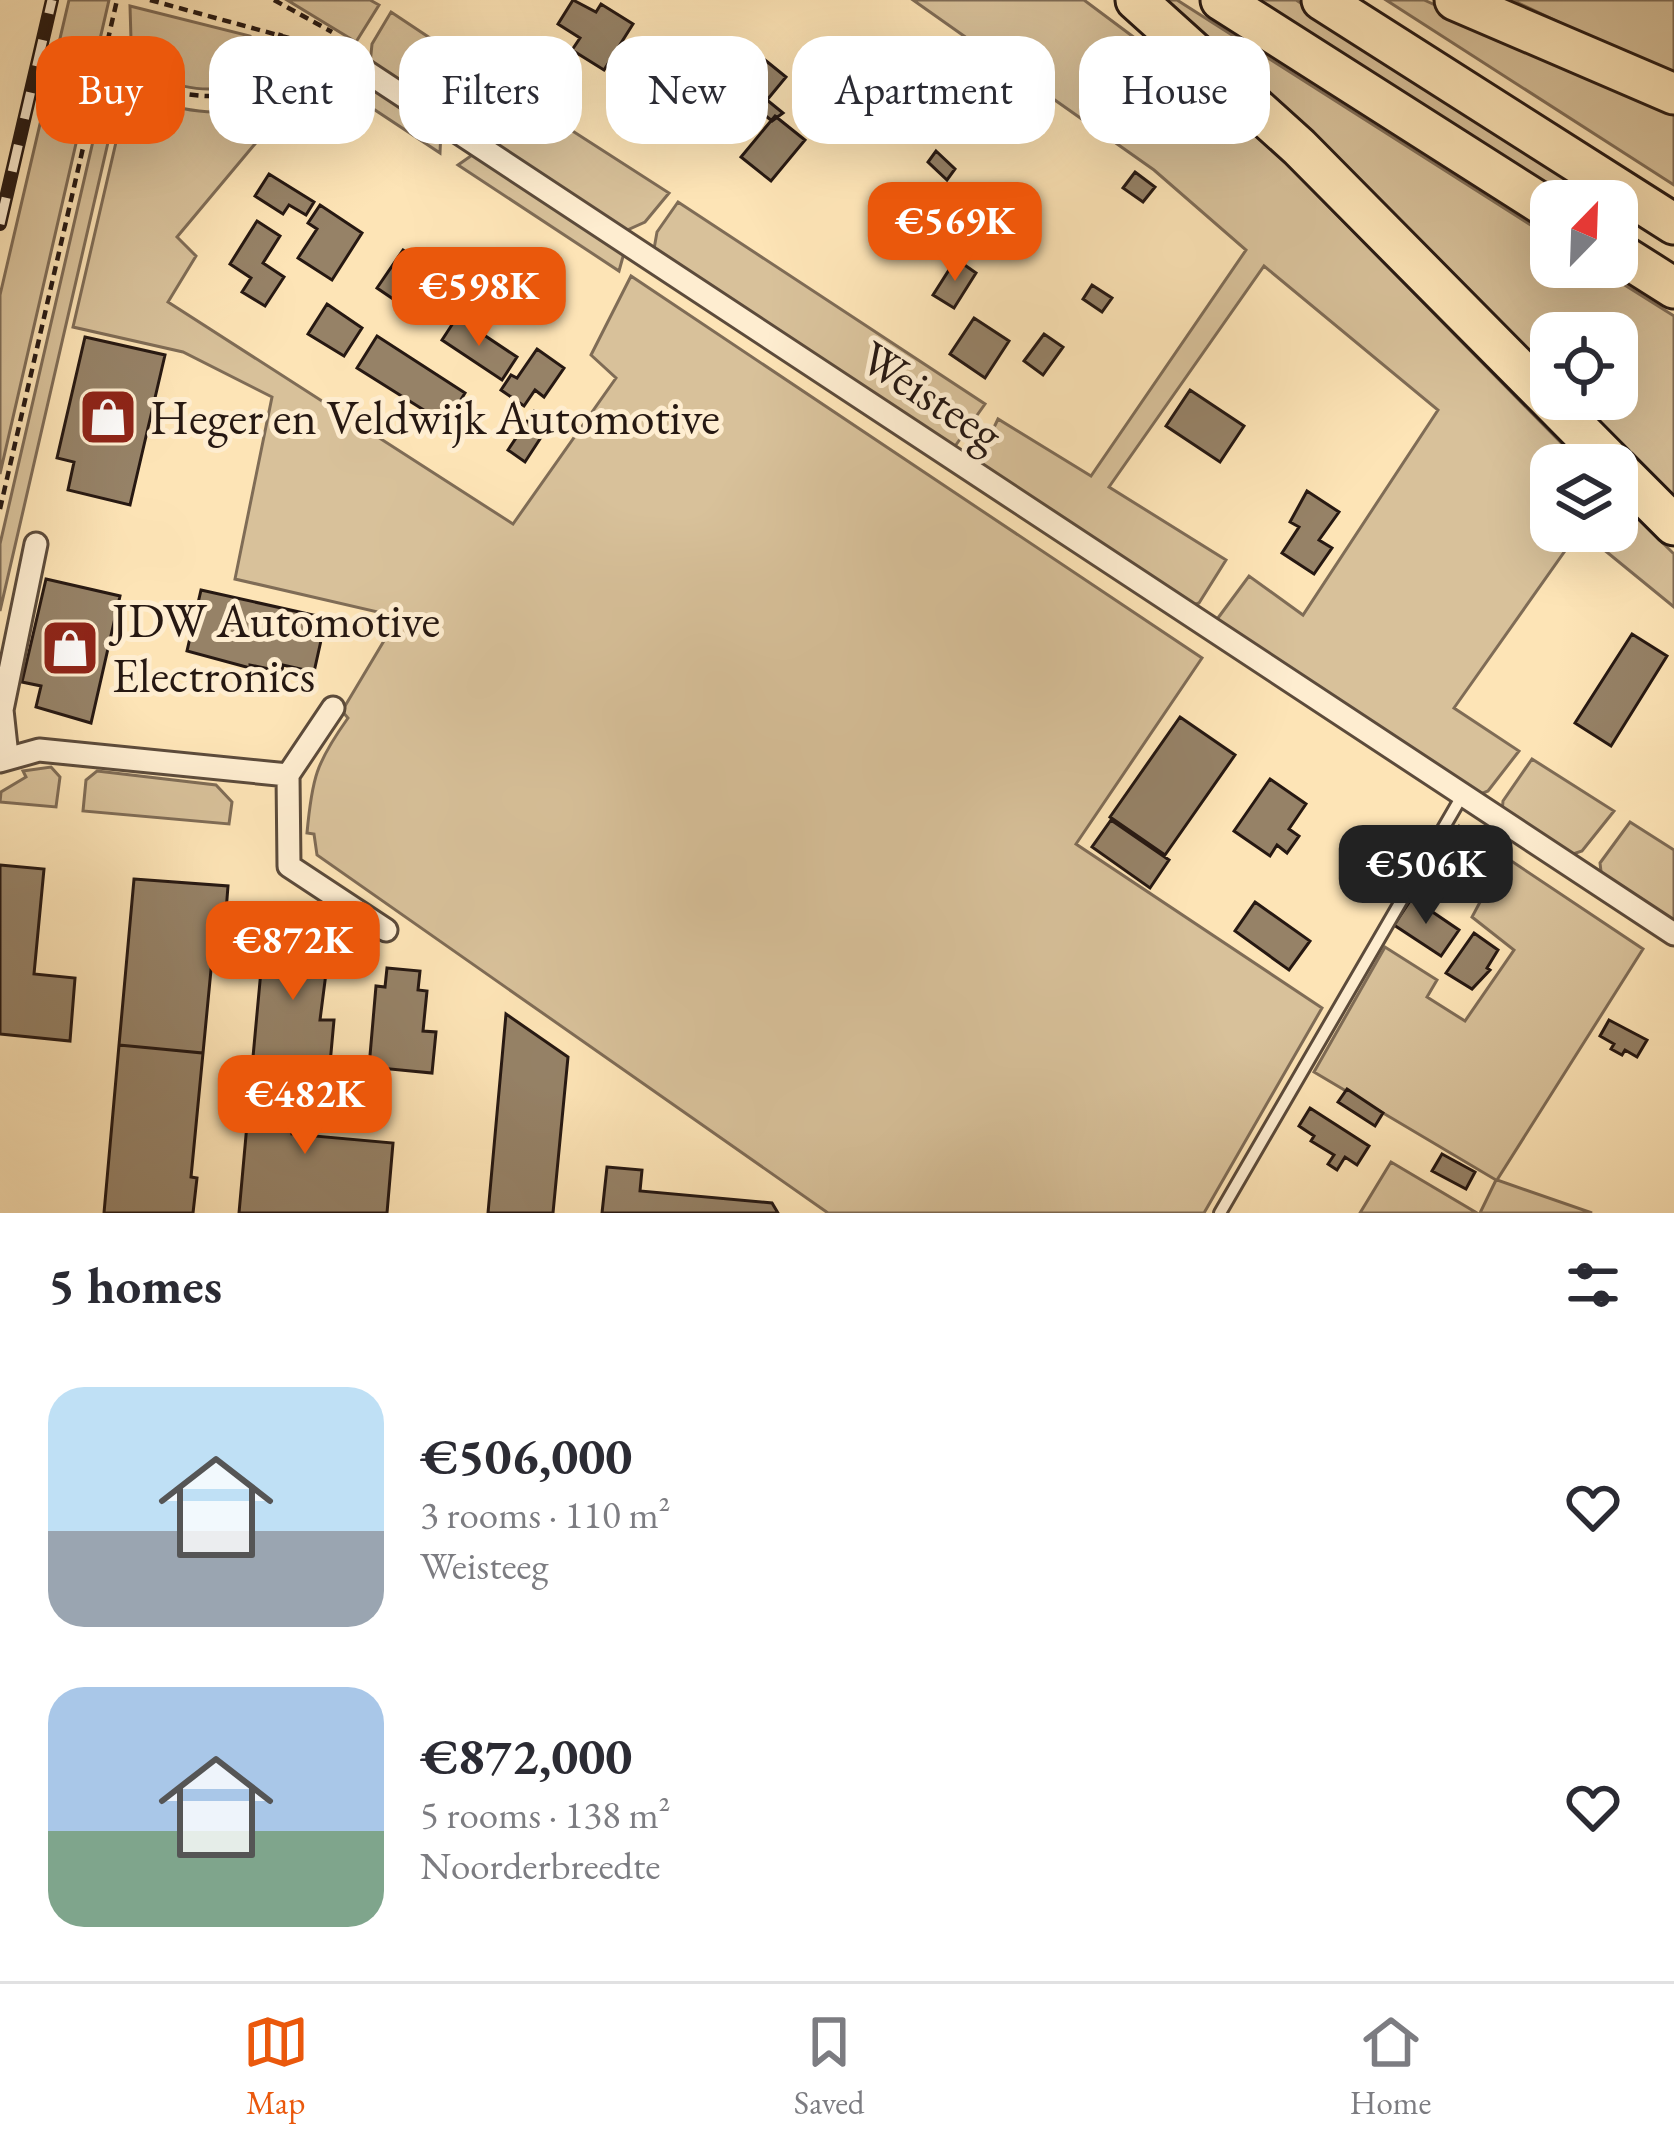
<!DOCTYPE html>
<html lang="en">
<head>
<meta charset="utf-8">
<style>
	:root { --surface:#fff; --page:#f2f2f3; --text:#2b2b33; --muted:#7c7c81; --line:#e1e1e2; --accent:#ea580c }
	body { margin:0; font-family:"EB Garamond",serif; background:var(--page); color:var(--text); height:100vh; display:flex; flex-direction:column; font-size:45px; white-space:nowrap }
	* { box-sizing:border-box; margin:0 }
	p { font-size:39px; color:var(--muted) }
	.icon { flex:none; width:66px; height:66px; fill:none; stroke:currentColor; stroke-width:2; stroke-linecap:round; stroke-linejoin:round }
	.map { position:relative; height:1213px; overflow:hidden }
	.side { display:flex; flex-direction:column; background:var(--surface); flex:1 }
	.side>* { flex:none }
	.guide { position:absolute; left:36px; top:36px; width:1602px; height:108px; display:flex; gap:24px }
	.needle { width:78px; rotate:23deg }
	.controls { position:absolute; left:1530px; top:180px; display:grid; gap:24px }
	.controls a { display:grid; place-items:center; width:108px; height:108px; border-radius:24px; background:var(--surface); box-shadow:0 12px 48px #0002; font-size:60px }
	.price { position:absolute; translate:-50% -102px; padding:0 27px; border-radius:24px; background:var(--accent); color:#fff; font-size:39px; line-height:78px; filter:drop-shadow(0 3px 6px #0008) }
	.price::after { content:''; position:absolute; left:50%; top:72px; width:36px; height:27px; margin-left:-18px; background:inherit; clip-path:polygon(0 0,100% 0,50% 100%) }
	.price.selected { background:#222; color:#fff }
	ul { padding:0; list-style:none }
	li { display:flex; align-items:center; gap:36px; height:300px; padding:0 48px }
	li span { display:grid; place-items:center; flex:none; width:336px; height:240px; border-radius:36px; color:#555 }
	li>.icon { margin-inline-start:auto }
	span .icon { width:144px; height:144px; fill:#fffc; stroke-width:1 }
	li b { font-size:51px }
	h2 { display:flex; justify-content:space-between; align-items:center; height:144px; padding:0 48px; font-size:51px }
	.chip { padding:0 42px; border-radius:36px; background:var(--surface); box-shadow:0 12px 48px #0002; font-size:42px; line-height:108px }
	.chip.selected { background:var(--accent); color:#fff }
	.tab-bar { display:flex; justify-content:space-around; align-items:center; height:168px; border-top:3px solid var(--line); background:var(--surface); font-size:33px; color:var(--muted) }
	.tab-bar a { display:grid; justify-items:center; gap:6px }
	.tab-bar .selected { color:var(--accent) }
	.map>svg:first-child { display:block }
	.green { fill:#d8c19a; stroke:#7f6c56; stroke-width:3 }
	.building { fill:#968267; stroke:#261812; stroke-width:3 }
	.lines { fill:none; stroke-linecap:round; stroke-linejoin:round }
	.service-casing { stroke:#5c4b3b; stroke-width:16 }
	.minor-casing { stroke:#5c4b3b; stroke-width:27 }
	.motorway-casing { stroke:#261812; stroke-width:45 }
	.path { stroke:#261812; stroke-width:4.5; stroke-dasharray:9 6; stroke-linecap:butt }
	.service { stroke:#feedd0; stroke-width:10 }
	.minor { stroke:#feedd0; stroke-width:21 }
	.motorway { stroke:#fde4b6; stroke-width:39 }
	.rail-casing { stroke:#261812; stroke-width:14 }
	.rail { stroke:#feedd0; stroke-width:9; stroke-dasharray:27; stroke-linecap:butt }
	.labels { text-anchor:middle; stroke-width:10; stroke-linejoin:round; paint-order:stroke }
	.street-label { font-size:48px; fill:#261812; stroke:#feedd0 }
	.poi-label { font-size:48px; fill:#261812; stroke:#feedd0; text-anchor:start }
</style>
</head>
<body>
<div class="map">
<svg width="1674" height="1213" viewBox="0 0 1674 1213">
	<rect width="100%" height="100%" fill="#fde4b6"/>
	<filter id="stains"><feTurbulence type="fractalNoise" baseFrequency=".00167" numOctaves="4"/><feColorMatrix values="0 0 0 0 .2 0 0 0 0 .09 0 0 0 0 .02 0 0 0 .5 -.17"/></filter>
	<radialGradient id="worn" r=".72"><stop offset=".6" stop-color="#630" stop-opacity="0"/><stop offset="1" stop-color="#630" stop-opacity=".3"/></radialGradient>
	<path class="green" d="M69,0H109L0,474V295Z
		M287,0H370L379,5L356,42Z
		M913,0H1084L1175,68L1274,151L1583,465H1551V531H1579L1454,708L1519,751L1488,791L1476,796L1215,622L1249,576L1303,615L1438,410L1264,266L1109,487L1226,560L1199,603L1193,605L977,463L998,419L1091,476L1246,250L1154,170Z
		M1155,0H1177L1551,238V267H1596L1674,316V507L1566,399H1617V333H1551V384Z
		M1249,0H1296L1610,201H1565Z
		M1386,0H1424L1674,113V185Z
		M1512,0H1674V77Z
		M130,6L250,36L260,46L258,66C223,106 179,84 132,73Z
		M391,12L502,86L480,117L463,126L370,64L372,44Z
		M295,57L316,60L338,70L342,64L441,130L440,153L316,71L177,237L196,256L168,302L513,524L616,378L591,355L631,276L1202,658L1076,844L1322,1008L1204,1213H828L317,855L314,834L307,833C312,778 316,763 348,718L342,711L394,624L377,615L378,612L235,579L272,397L183,352L73,327L127,95C175,106 234,130 274,89C283,80 288,67 295,57Z
		M121,86L0,611V544L103,98Z
		M515,94L669,193L645,222L625,231L488,142Z
		M475,153L624,253L619,271L458,165Z
		M678,202L985,404L953,449L654,249L657,232Z
		M1617,498L1674,554V607L1581,531H1617Z
		M1532,759L1614,811L1582,851L1567,856L1502,813L1503,801Z
		M51,767L60,777L56,807L0,802L1,792L26,777L23,771Z
		M97,771L216,785L232,802L229,824L83,811L86,780Z
		M1630,822L1674,850V925L1602,880L1600,863Z
		M1459,826L1643,949L1497,1180L1592,1213H1480L1496,1180L1314,1072L1385,947L1437,980L1427,997L1465,1021L1514,950L1472,917L1487,889L1437,854Z
		M1391,1162L1477,1213H1360Z"/>
	<path class="building" d="M573,0L596,12L601,4L633,24L604,70L572,50L580,38L558,24Z
		M765,60L786,77L767,100L783,113L772,121L738,93Z
		M903,106L927,123L916,138L893,121Z
		M775,116L805,140L771,181L741,157Z
		M936,151L955,169L947,180L928,162Z
		M1135,172L1155,187L1143,202L1123,188Z
		M269,174L314,202L306,215L289,205L283,214L255,196Z
		M925,187L961,212L937,245L895,215L911,191L919,196Z
		M320,205L362,233L332,280L298,258L317,229L308,223Z
		M257,221L280,236L263,263L284,277L265,306L242,292L251,278L230,264Z
		M403,250L446,280L421,318L377,288Z
		M956,259L976,273L954,308L933,295Z
		M1092,285L1112,298L1102,312L1083,299Z
		M327,304L362,328L344,356L308,334Z
		M457,317L517,357L502,380L442,340Z
		M974,318L1009,341L985,378L950,354Z
		M1044,334L1063,347L1043,375L1024,361Z
		M377,336L465,393L446,424L357,368Z
		M85,337L165,355L130,505L68,490L74,462L57,458Z
		M537,349L564,368L544,397L535,390L524,406L501,390L511,375L517,378Z
		M1190,390L1244,426L1220,462L1166,426Z
		M534,411L551,422L525,462L508,450Z
		M1307,491L1339,512L1319,540L1332,548L1314,574L1282,553L1299,527L1290,522Z
		M46,579L120,596L91,723L36,707L41,686L22,682Z
		M201,590L326,618L314,672L283,665L281,676L279,671L250,665V668L187,651Z
		M1632,634L1667,656L1611,746L1575,723Z
		M1180,717L1235,755L1165,855L1110,817Z
		M1270,779L1306,804L1289,829L1299,836L1287,853L1277,845L1270,856L1234,831Z
		M1111,820L1169,860L1150,888L1092,847Z
		M1354,848L1391,874L1379,892L1342,866Z
		M0,865L44,869L34,974L75,978L70,1041L0,1034Z
		M134,879L228,886L223,950L213,949L203,1053L119,1045Z
		M1412,898L1459,930L1441,956L1394,925Z
		M1255,902L1310,941L1289,970L1235,931Z
		M1474,933L1498,950L1487,968L1490,970L1472,989L1446,973Z
		M264,938L330,942L320,1020H334L330,1064L253,1057Z
		M387,968L420,971L418,990L427,991L423,1031L436,1032L432,1073L369,1067L376,986L385,987Z
		M506,1014L568,1057L553,1213H488Z
		M1609,1020L1647,1040L1637,1057L1625,1050L1622,1055L1611,1049L1614,1044L1600,1036Z
		M119,1045L203,1053L191,1177L197,1178L193,1213H104Z
		M253,1058L298,1062L292,1134L393,1143L387,1213H239Z
		M1347,1089L1383,1113L1375,1126L1338,1102Z
		M1310,1108L1369,1146L1357,1165L1345,1157L1337,1170L1328,1164L1334,1155L1311,1141L1314,1136L1299,1126Z
		M1442,1154L1475,1172L1466,1189L1432,1171Z
		M607,1167L642,1170L640,1191L772,1203L778,1213H602Z"/>
	<g class="lines">
		<g class="service-casing">
			<path id="service" d="M1220,1213L1462,796"/>
		</g>
		<g class="minor-casing">
			<path id="minor" d="M341,55L1674,934
				M7,756L2,710L36,544
				M0,761L39,750L288,775L289,866L386,930
				M288,775L333,708"/>
		</g>
		<g class="motorway-casing">
			<path id="motorway" d="M1136,0L1299,147L1614,465
				M1221,0L1551,210
				M1322,0L1674,224
				M1455,0L1674,94
				M1617,252L1674,288
				M1617,468L1674,525"/>
		</g>
		<path class="path" d="M150,0L318,46
			M274,0L332,32
			M102,74C145,84 230,117 263,76C272,64 276,48 281,33
			M0,509L117,0"/>
		<use href="#service" class="service"/>
		<use href="#minor" class="minor"/>
		<use href="#motorway" class="motorway"/>
		<g class="rail-casing">
			<path id="rail" d="M0,224L52,0"/>
		</g>
		<use href="#rail" class="rail"/>
	</g>
	<defs>
		<g id="shop-square" transform="scale(3)"><rect x="-9" y="-9" width="18" height="18" rx="4" fill="#8f2418" stroke="#feedd0"/><path d="M-5-2.5h2.3a2.7 3.5 0 0 1 5.4 0H5L5.5 6h-11ZM-1.5-2.5h3a1.5 2.3 0 0 0-3 0Z" fill="#fff"/></g>
	</defs>
	<g fill-rule="evenodd">
		<use href="#shop-square" x="108" y="417"/>
		<use href="#shop-square" x="70" y="648"/>
	</g>
	<g class="labels">
		<g class="street-label">
			<text transform="translate(932 395) rotate(33)" y="17">Weisteeg</text>
		</g>
		<g class="poi-label">
			<text x="150" y="434">Heger en Veldwijk Automotive</text>
			<text x="112" y="637">JDW Automotive<tspan x="112" dy="55">Electronics</tspan></text>
		</g>
	</g>
	<rect width="100%" height="100%" filter="url(#stains)"/>
	<rect width="100%" height="100%" fill="url(#worn)"/>
</svg>
<div class="controls">
<a><svg class="needle" viewBox="-14 -14 28 28"><path d="M0-13l5 13h-10z" fill="#e53935"/><path d="M0 13l5-13h-10z" fill="#7c7c81"/></svg></a>
<a><svg class="icon" aria-label="locate" viewBox="0 0 24 24"><circle cx="12" cy="12" r="6"/><path d="M12 2v4M12 18v4M2 12h4M18 12h4"/></svg></a>
<a><svg class="icon" aria-label="layers" viewBox="0 0 24 24"><path d="M12 4l9 5-9 5-9-5zM3 14l9 5 9-5"/></svg></a>
</div>
<b class="price" style="left:955px;top:284px">€569K</b>
<b class="price" style="left:479px;top:349px">€598K</b>
<b class="price selected" style="left:1426px;top:927px">€506K</b>
<b class="price" style="left:293px;top:1003px">€872K</b>
<b class="price" style="left:305px;top:1157px">€482K</b>
<div class="guide">
<a class="chip selected">Buy</a>
<a class="chip">Rent</a>
<a class="chip">Filters</a>
<a class="chip">New</a>
<a class="chip">Apartment</a>
<a class="chip">House</a>
</div>
</div>
<section class="side">
<h2>5 homes<svg class="icon" aria-label="filters" viewBox="0 0 24 24"><path d="M4 7h16M4 17h16"/><circle cx="9" cy="7" r="2"/><circle cx="15" cy="17" r="2"/></svg></h2>
<ul>
<li><span style="background:linear-gradient(#bfe0f5 60%,#9aa5b1 0)"><svg class="icon" aria-label="home" viewBox="0 0 24 24"><path d="M3 11l9-7 9 7M6 9v11h12V9"/></svg></span><div><b>€506,000</b><p>3 rooms · 110 m²</p><p>Weisteeg</p></div><svg class="icon" aria-label="heart" viewBox="0 0 24 24"><path d="M12 20l-8-8c-3-5 5-10 8-4 3-6 11-1 8 4z"/></svg></li>
<li><span style="background:linear-gradient(#a9c7e8 60%,#7fa58c 0)"><svg class="icon" aria-label="home" viewBox="0 0 24 24"><path d="M3 11l9-7 9 7M6 9v11h12V9"/></svg></span><div><b>€872,000</b><p>5 rooms · 138 m²</p><p>Noorderbreedte</p></div><svg class="icon" aria-label="heart" viewBox="0 0 24 24"><path d="M12 20l-8-8c-3-5 5-10 8-4 3-6 11-1 8 4z"/></svg></li>
</ul>
</section>
<nav class="tab-bar">
<a class="selected"><svg class="icon" aria-label="map" viewBox="0 0 24 24"><path d="M3 6l6-2 6 2 6-2v14l-6 2-6-2-6 2zM9 4v14M15 6v14"/></svg>Map</a>
<a><svg class="icon" aria-label="saved" viewBox="0 0 24 24"><path d="M7 4h10v16l-5-4-5 4z"/></svg>Saved</a>
<a><svg class="icon" aria-label="home" viewBox="0 0 24 24"><path d="M3 11l9-7 9 7M6 9v11h12V9"/></svg>Home</a>
</nav>
</body>
</html>
